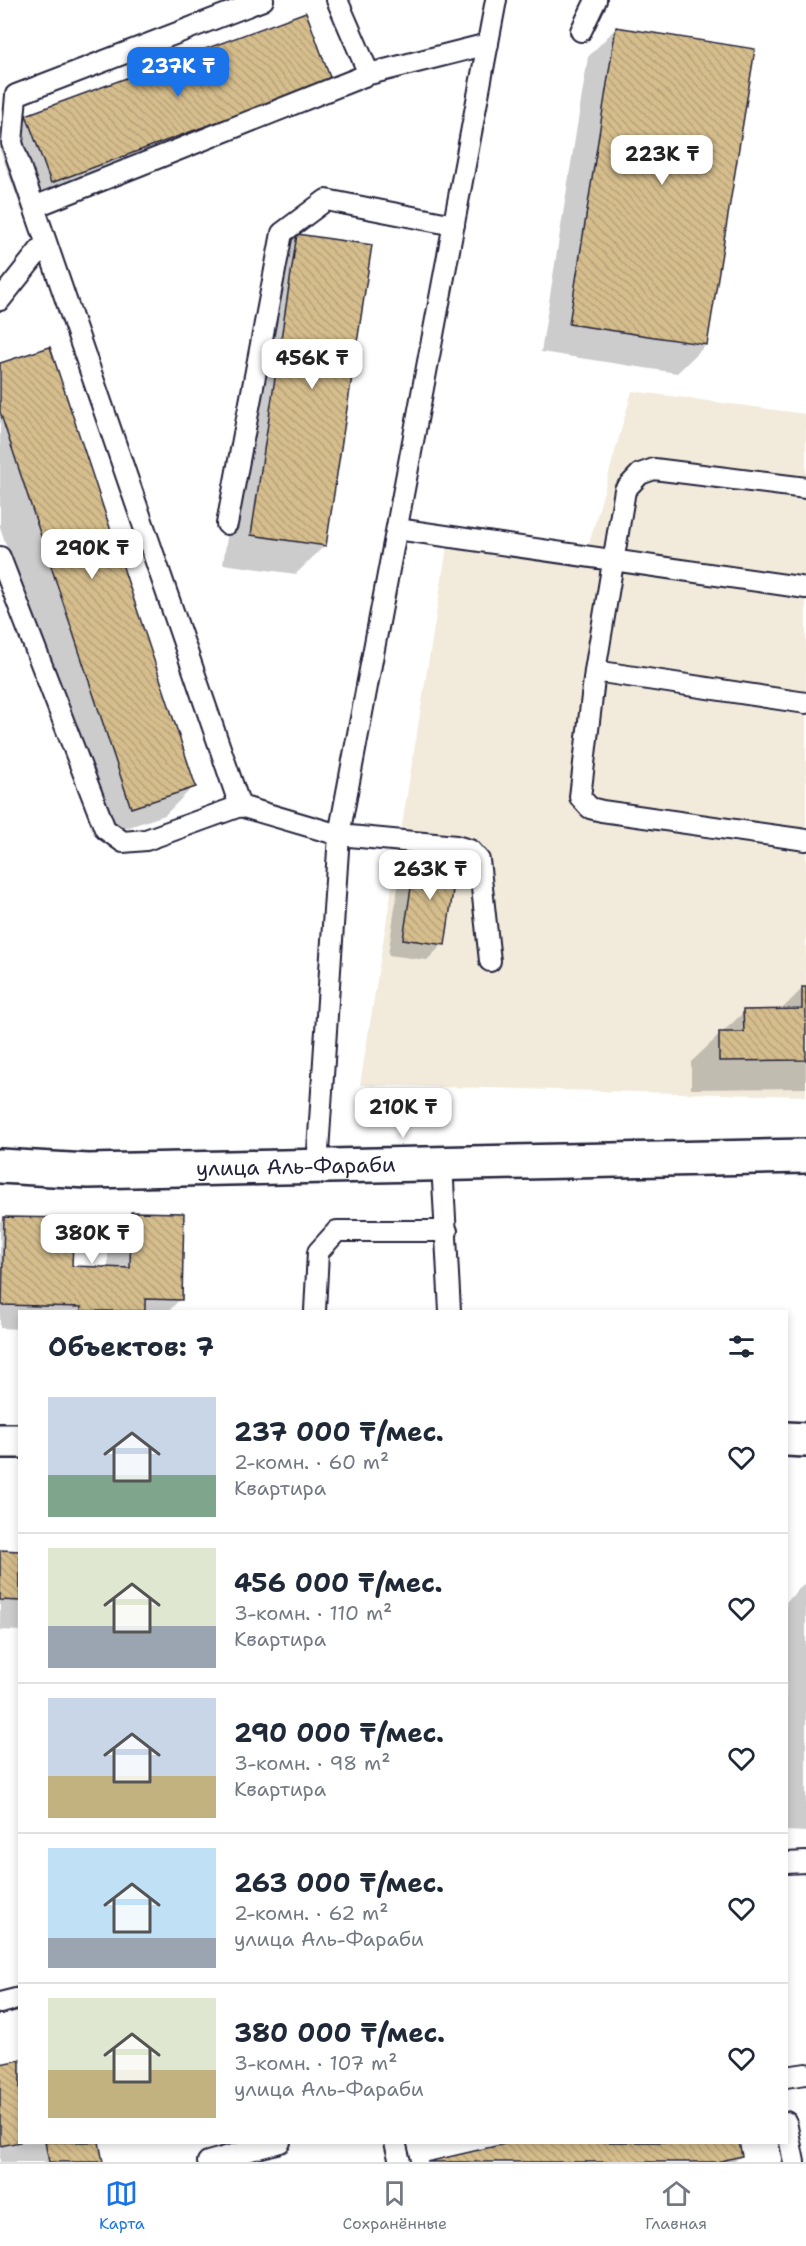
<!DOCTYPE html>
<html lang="ru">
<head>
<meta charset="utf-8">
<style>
	:root { --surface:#fff; --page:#f6f6f7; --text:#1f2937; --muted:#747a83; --line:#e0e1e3; --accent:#1a73e8 }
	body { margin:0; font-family:"Shantell Sans",sans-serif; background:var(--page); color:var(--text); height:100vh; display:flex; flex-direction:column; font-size:22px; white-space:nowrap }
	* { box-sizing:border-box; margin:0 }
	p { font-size:20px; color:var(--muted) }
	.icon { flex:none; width:33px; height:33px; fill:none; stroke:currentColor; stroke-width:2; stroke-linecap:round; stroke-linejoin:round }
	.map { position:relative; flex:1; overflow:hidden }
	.side { position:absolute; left:18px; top:1310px; width:770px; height:834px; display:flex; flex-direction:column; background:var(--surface); border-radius:0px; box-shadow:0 3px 9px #0003 }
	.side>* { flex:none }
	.price { position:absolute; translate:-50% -51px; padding:0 14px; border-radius:12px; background:#fff; color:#222; font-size:20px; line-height:39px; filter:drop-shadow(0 2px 3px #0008) }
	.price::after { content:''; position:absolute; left:50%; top:36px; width:18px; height:14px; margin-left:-9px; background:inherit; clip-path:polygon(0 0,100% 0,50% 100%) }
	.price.active { background:var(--accent); color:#fff }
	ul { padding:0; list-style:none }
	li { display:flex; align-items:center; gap:18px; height:150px; padding:0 30px }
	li+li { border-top:2px solid var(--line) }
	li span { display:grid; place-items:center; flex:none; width:168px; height:120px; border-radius:0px; color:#555 }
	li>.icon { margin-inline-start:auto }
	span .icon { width:72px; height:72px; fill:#fffc; stroke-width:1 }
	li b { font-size:26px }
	h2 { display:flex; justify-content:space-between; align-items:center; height:72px; padding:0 30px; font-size:26px }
	.dock { display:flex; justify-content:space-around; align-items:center; height:84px; border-top:2px solid var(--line); background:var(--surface); font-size:16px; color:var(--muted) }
	.dock a { display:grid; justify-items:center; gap:3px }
	.dock .active { color:var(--accent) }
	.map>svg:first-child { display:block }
	.built { fill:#f2ebdc }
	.shadow { fill:#0003 }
	.building { fill:url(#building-back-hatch); stroke:#22223b; stroke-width:1.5 }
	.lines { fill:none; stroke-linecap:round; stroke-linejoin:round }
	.service-casing { stroke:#22223b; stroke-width:24 }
	.secondary-casing { stroke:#22223b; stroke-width:38 }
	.service { stroke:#fff; stroke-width:20 }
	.secondary { stroke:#fff; stroke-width:33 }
	.labels { text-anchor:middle; stroke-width:6; stroke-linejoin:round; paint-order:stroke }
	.street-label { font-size:21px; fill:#22223b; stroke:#fff }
</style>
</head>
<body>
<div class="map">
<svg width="806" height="2162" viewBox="0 0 806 2162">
	<defs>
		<pattern id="building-back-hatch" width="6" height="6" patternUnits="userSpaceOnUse" patternTransform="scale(1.5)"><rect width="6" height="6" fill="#d5bd8c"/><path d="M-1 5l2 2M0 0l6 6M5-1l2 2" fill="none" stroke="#b7a27a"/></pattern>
	</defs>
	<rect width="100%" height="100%" fill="#fff"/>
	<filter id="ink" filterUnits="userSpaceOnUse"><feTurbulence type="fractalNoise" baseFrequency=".0167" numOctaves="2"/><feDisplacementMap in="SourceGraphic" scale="12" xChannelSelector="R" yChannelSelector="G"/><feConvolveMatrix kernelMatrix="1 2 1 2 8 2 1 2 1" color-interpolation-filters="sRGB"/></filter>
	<g filter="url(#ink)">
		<path class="built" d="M632,391L806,414V1096L360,1085L447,547L584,562Z"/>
		<path class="shadow" d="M305,14L301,108L22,211L0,150V143L27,116Z
			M616,28L706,345L677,373L541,352L588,57Z
			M297,235L324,546L296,574L223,564L268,264Z
			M0,365L194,786L165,815L102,836L0,527Z
			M416,858L443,944L427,960L388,955L400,874Z
			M803,988H806V1088L691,1089V1062L744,1012L780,1011Z
			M131,1214L180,1299L169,1311H20V1329L0,1328V1223L5,1218L71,1268L108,1269V1237Z
			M0,1551L20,1552V1631L0,1630Z
			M806,1582V1832L786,1831V1602Z
			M0,2066L20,2142H105L98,2144L102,2162H0Z
			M520,2142H738L741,2156L734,2162H434Z"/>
		<path class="building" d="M306,12L331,80L51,183L26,115Z
			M616,27L755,49L707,345L569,324Z
			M297,234L372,245L326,546L251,535Z
			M50,347L196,787L131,808L0,412V363Z
			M416,856L457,863L445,945L403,939Z
			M802,987H806V1060L719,1061V1032H744L743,1010L802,1009Z
			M131,1212L184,1213L182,1300L145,1299V1311H81V1307L2,1305L4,1217L74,1218L72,1266L130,1268Z
			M0,1550L20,1551V1601L0,1600Z
			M20,2060V2142L0,2146V2064Z
			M45,2142H99L103,2162H49Z
			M513,2142H739L742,2156L717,2162H427Z"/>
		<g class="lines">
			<g class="service-casing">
				<path id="service" d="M337,0L369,74
					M581,31L596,0
					M34,207L369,74L488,44
					M0,300L46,242
					M806,488L654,469L640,474L625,490L595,671L580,797L590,808L602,811L806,840
					M227,524L282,233L326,200L454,225
					M397,529L806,588
					M0,557L105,829L123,842L146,840L240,806L339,835L456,846L470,850L479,860L490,961
					M595,671L806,703
					M240,806L12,143L16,95L263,0
					M442,1163L450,1311
					M317,1166L339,835L496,0
					M315,1311L318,1252L337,1231H447
					M786,1863L806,1862
					M0,2003L20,1998
					M786,2077L806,2074
					M786,2122L794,2162
					M395,2142L400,2162
					M208,2162L280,2142"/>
			</g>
			<g class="secondary-casing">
				<g id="secondary">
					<path id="s1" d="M0,1166L88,1171L806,1156"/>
					<path d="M786,1439L806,1440"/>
					<path d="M0,1441H20"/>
				</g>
			</g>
			<use href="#service" class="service"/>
			<use href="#secondary" class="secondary"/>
		</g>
	</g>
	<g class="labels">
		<g class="street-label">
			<text dy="7" stroke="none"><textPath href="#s1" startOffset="296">улица Аль-Фараби</textPath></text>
		</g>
	</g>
</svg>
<b class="price active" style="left:178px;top:98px">237K ₸</b>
<b class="price" style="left:662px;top:186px">223K ₸</b>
<b class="price" style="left:312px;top:390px">456K ₸</b>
<b class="price" style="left:92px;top:580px">290K ₸</b>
<b class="price" style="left:430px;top:901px">263K ₸</b>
<b class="price" style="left:403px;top:1139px">210K ₸</b>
<b class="price" style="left:92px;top:1265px">380K ₸</b>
<section class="side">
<h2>Объектов: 7<svg class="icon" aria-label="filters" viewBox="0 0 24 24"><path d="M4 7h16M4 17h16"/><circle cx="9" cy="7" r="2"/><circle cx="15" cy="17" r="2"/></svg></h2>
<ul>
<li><span style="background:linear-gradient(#c9d6e8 65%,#7fa58c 0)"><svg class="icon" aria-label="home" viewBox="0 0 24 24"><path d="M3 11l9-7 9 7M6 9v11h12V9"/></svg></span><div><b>237 000 ₸/мес.</b><p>2-комн. · 60 m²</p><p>Квартира</p></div><svg class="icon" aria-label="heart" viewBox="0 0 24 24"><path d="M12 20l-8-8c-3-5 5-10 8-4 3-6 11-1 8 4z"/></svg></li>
<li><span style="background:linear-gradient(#dfe7d0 65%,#9aa5b1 0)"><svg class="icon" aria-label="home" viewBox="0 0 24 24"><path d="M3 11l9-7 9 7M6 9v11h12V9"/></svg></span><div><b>456 000 ₸/мес.</b><p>3-комн. · 110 m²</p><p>Квартира</p></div><svg class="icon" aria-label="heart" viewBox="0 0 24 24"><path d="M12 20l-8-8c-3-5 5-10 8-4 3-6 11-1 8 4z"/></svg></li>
<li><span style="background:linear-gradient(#c9d6e8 65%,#c2b280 0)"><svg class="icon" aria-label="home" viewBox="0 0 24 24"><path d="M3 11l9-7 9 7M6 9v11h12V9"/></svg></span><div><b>290 000 ₸/мес.</b><p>3-комн. · 98 m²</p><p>Квартира</p></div><svg class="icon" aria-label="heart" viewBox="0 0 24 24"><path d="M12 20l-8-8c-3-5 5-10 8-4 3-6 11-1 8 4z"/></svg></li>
<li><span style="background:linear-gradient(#bfe0f5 75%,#9aa5b1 0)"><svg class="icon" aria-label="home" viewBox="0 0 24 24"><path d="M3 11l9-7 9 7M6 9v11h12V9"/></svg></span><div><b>263 000 ₸/мес.</b><p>2-комн. · 62 m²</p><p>улица Аль-Фараби</p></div><svg class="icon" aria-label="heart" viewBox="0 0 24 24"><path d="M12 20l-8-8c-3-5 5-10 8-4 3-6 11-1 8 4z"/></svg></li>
<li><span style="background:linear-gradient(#dfe7d0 60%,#c2b280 0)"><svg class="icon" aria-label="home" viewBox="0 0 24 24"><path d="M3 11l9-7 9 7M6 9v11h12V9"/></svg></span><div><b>380 000 ₸/мес.</b><p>3-комн. · 107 m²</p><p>улица Аль-Фараби</p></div><svg class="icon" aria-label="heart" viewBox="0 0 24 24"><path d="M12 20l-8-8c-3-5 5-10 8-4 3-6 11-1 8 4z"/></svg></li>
</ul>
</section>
</div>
<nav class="dock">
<a class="active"><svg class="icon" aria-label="map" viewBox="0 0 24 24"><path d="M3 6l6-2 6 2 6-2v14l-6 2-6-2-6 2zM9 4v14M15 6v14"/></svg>Карта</a>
<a><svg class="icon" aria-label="saved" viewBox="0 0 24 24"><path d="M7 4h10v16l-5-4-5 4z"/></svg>Сохранённые</a>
<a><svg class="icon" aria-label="home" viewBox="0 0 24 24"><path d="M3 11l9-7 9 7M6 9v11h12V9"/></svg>Главная</a>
</nav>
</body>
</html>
